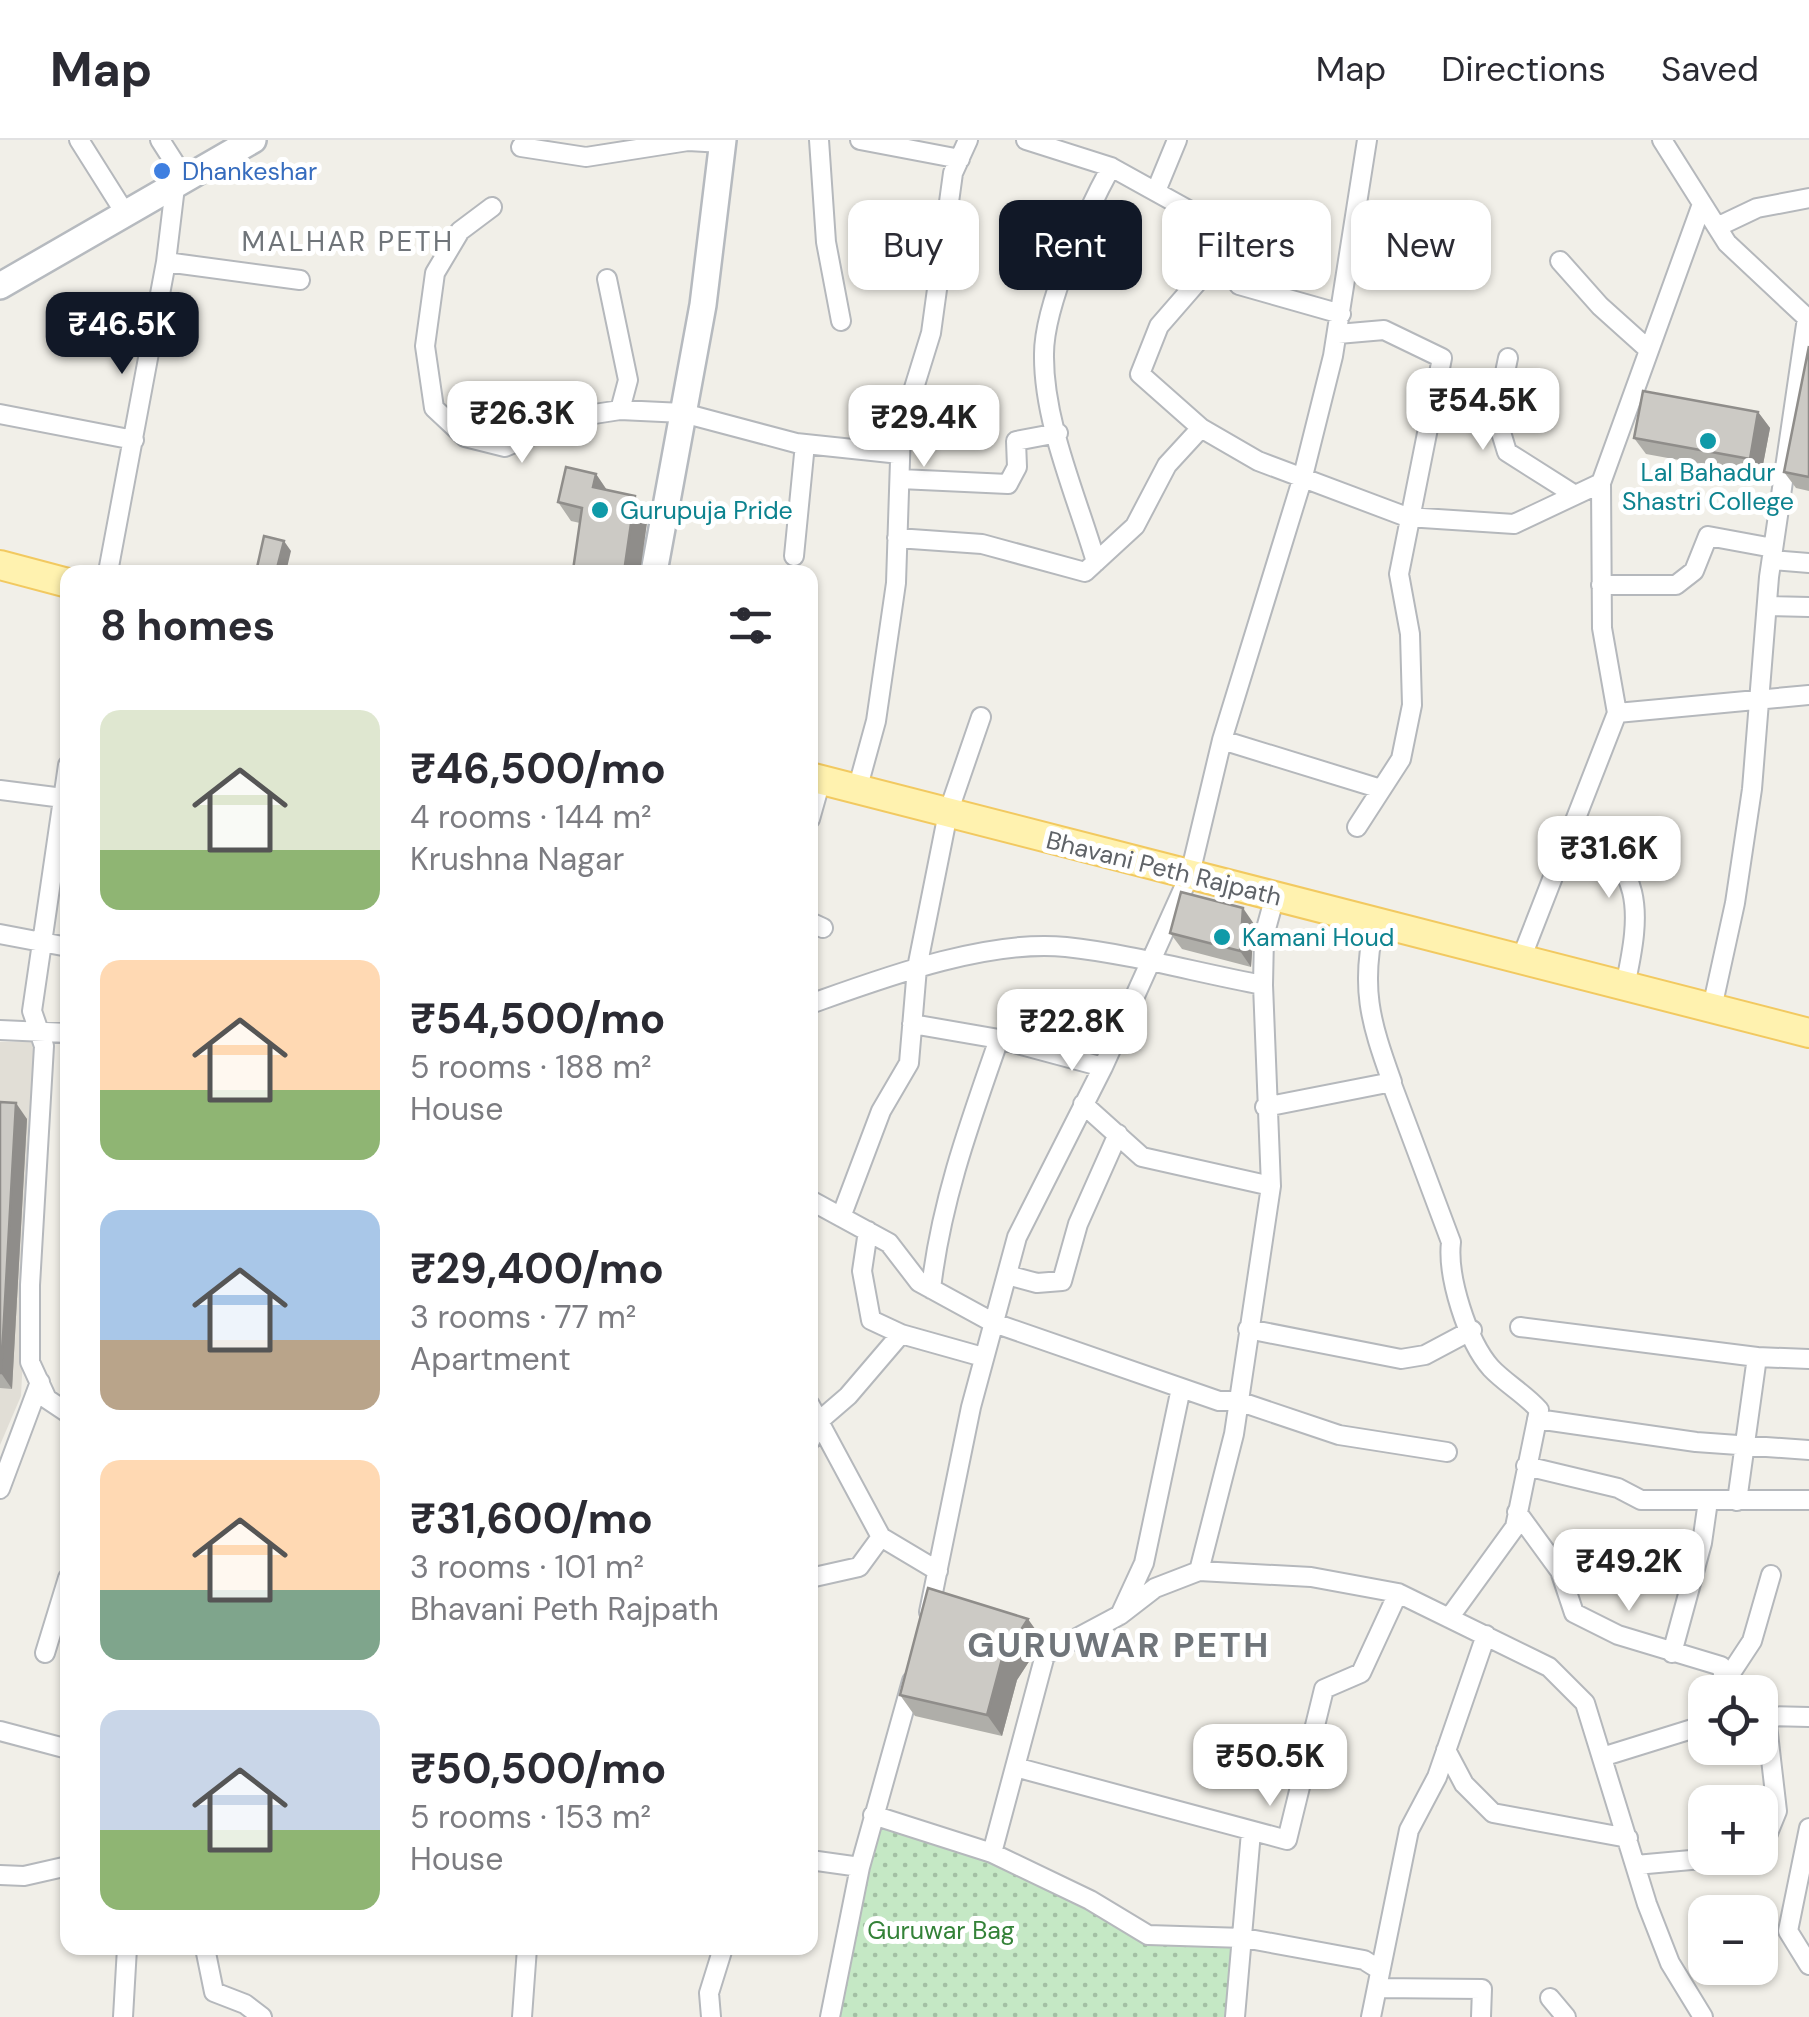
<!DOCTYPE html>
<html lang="en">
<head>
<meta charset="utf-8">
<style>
	:root { --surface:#fff; --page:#f2f2f3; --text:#2b2b33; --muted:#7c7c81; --line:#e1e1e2; --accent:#111827 }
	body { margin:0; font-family:"DM Sans",sans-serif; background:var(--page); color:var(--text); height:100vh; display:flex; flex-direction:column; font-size:38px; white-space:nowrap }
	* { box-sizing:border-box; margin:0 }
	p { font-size:32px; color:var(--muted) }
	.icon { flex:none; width:55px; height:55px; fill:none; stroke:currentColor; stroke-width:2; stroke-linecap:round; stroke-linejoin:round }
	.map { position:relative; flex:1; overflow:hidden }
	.sheet { position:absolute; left:60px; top:425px; width:758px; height:1390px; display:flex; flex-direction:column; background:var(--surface); border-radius:20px; box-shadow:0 2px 8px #0004 }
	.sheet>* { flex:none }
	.hud { position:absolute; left:848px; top:60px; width:810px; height:90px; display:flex; gap:20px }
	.controls { position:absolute; left:1688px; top:1535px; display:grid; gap:20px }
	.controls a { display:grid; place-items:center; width:90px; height:90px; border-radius:20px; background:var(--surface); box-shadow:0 2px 8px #0004; font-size:50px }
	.price { position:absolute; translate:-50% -85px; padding:0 22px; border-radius:20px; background:#fff; color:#222; font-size:32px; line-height:65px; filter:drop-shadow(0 2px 5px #0008) }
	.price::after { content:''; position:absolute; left:50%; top:60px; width:30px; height:22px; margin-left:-15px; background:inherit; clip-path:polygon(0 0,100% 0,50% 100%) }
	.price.on { background:var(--accent); color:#fff }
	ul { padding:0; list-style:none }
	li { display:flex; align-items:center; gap:30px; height:250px; padding:0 40px }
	li span { display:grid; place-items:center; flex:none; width:280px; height:200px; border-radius:20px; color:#555 }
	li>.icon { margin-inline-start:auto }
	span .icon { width:120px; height:120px; fill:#fffc; stroke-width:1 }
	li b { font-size:42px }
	h2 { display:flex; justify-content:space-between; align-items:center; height:120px; padding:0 40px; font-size:42px }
	.tag { padding:0 35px; border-radius:20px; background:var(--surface); box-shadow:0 2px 8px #0004; font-size:35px; line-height:90px }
	.tag.on { background:var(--accent); color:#fff }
	header { display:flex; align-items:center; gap:60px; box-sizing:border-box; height:140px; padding:0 50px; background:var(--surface); border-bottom:2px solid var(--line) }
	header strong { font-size:48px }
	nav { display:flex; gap:55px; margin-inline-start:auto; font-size:35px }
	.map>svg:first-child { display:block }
	.education { fill:#e1ded6 }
	.grass { fill:url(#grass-dots) }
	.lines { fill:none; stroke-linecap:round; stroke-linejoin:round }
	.minor-casing { stroke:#b5b8bc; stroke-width:22 }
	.secondary-casing { stroke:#b6babf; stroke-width:30 }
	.primary-casing { stroke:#f2c960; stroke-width:32 }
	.minor { stroke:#fff; stroke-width:18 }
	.secondary { stroke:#fff; stroke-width:25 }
	.primary { stroke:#fff2af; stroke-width:28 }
	.wall { fill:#afaea9 }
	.shaded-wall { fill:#8f8d8a }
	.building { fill:#cccac5; stroke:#8f8d8a; stroke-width:2.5 }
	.shop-dot { fill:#3f7fe0; stroke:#fff; stroke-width:4 }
	.culture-dot { fill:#0f9aa8; stroke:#fff; stroke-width:4 }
	.labels { text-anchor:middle; stroke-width:10; stroke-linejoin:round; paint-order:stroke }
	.shop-label { font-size:25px; fill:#366cbe; stroke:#fff; text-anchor:start }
	.culture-label { font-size:25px; fill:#0d838f; stroke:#fff; text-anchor:start }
	.street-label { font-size:25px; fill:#5f6368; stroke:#fff }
	.park-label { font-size:25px; fill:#348238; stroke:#fff }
	.neighbourhood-label { font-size:28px; letter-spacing:2.5px; fill:#70757a; stroke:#fff }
	.district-label { font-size:35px; font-weight:bold; letter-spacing:2.5px; fill:#70757a; stroke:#fff }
</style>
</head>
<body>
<header>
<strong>Map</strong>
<nav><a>Map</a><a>Directions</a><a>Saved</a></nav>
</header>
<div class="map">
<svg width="1809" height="1877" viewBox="0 0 1809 1877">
	<defs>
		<pattern id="grass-dots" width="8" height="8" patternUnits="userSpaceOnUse" patternTransform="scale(2.5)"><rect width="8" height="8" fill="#c5e8c5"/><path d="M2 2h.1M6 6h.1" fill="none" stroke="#a3c0a4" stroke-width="1.8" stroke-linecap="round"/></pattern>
	</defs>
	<rect width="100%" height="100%" fill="#f1efe8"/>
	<path class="education" d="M0,902H35L36,964L21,1256L0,1305Z"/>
	<path class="grass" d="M876,1677L992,1713L1148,1795L1238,1798L1228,1877H825Z"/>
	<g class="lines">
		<g class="minor-casing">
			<path id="minor" d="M79,0L125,73
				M160,0L185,39
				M819,0L826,102L841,181
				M860,0L960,19
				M1026,0L1111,27L1194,73L1239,145L1341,174
				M1662,0L1727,103L1807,178L1769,437L1752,649L1735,763L1712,868
				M521,7L586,17L688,1L723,3
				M1156,51L1177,0
				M492,67L460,91L435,133L425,206L434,268L465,297L505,307L575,277L620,270L683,273L796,303L900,314
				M1717,87L1757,68L1809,58
				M1219,117L1159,186L1140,234L1201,288L1258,321L1407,377L1514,384L1601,343L1702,64
				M1560,121L1600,166L1649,210
				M166,122L300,140
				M607,139L628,240L620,270
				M1338,194L1384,190L1442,218L1399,434L1410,494L1412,565L1401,619L1357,687
				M1508,218L1496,276L1507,312L1575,355
				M0,274L134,300
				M900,339L1008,344L1017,327L1016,301L1058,293
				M1601,343L1602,488L1617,573
				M897,398L982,404L1085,432L1135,386L1167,325L1201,288
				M794,416L805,304
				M1772,420L1809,423
				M1096,422C1077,357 1043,282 1044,214C1044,164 1087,71 1111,27
				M108,432L166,122L175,47
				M1601,445H1676L1694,431L1708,396L1773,408
				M1767,466L1809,467
				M1222,600L1381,649
				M68,625L32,871L44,906L30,1145V1222L47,1259L68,1273
				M0,650L63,658
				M857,650L876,581L896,443L901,290L931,193L953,33L968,0
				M810,679L821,640
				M1574,682C1644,728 1642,768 1625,846
				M810,782L823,788
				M0,794L68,807
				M1521,819L1617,573L1809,555
				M810,864C883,838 987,799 1066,807C1131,814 1198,833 1263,845
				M912,884L999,899L1103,927
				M0,890L68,893
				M1391,942L1451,1102C1447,1136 1467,1201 1491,1228C1505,1243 1525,1254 1539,1270L1515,1387L1449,1478
				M1083,964L1142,1017L1271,1046
				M1265,967L1392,942C1370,881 1360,847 1375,782
				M810,1060L889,1103L919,1142L994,1183L1219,1261H1238L1339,1295L1447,1312
				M841,1077L881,971L909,923L917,828L948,673L981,577
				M868,1091L862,1131L871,1180L901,1194L983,1217
				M1007,1135L1037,1143L1062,1141L1078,1084L1118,994
				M931,1149C941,1061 970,982 999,899
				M1520,1187L1757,1217L1809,1219
				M1248,1189L1401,1219L1425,1215L1472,1190
				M810,1265L881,1397L938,1431
				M1537,1279L1696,1302L1809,1310
				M810,1301L819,1281L848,1256L901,1194
				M1526,1326L1618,1348L1641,1360H1809
				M0,1349L40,1242
				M1737,1361L1757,1217
				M1517,1372L1560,1431L1574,1473L1618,1495L1721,1526L1728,1552
				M1199,1431L1234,1294L1271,1046L1263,845L1264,796L1275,756
				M810,1438L859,1427L881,1397
				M929,1472L971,1267L1017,1097L1103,927L1190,734L1222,600L1302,340L1333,216L1367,0
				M1120,1475L1155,1448L1199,1431L1311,1437L1398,1453L1549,1527L1585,1563L1647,1764L1670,1823L1703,1877
				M45,1513L68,1438
				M1672,1513L1702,1403L1708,1361
				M1725,1542L1752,1501L1771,1435
				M1760,1576L1809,1577
				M0,1591L68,1609
				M1446,1610L1464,1644L1493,1673L1628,1698
				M1602,1617L1705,1585
				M1015,1627L1287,1700L1324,1549L1361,1533L1398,1453
				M873,1675L992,1713L1090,1760L1148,1795L1244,1798L1364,1820L1380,1830
				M1809,1688L1788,1791L1809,1825
				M992,1713L1045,1515L1120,1475L1144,1423L1181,1248
				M1760,1713L1777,1671L1766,1576
				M810,1720L860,1727
				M1636,1725L1713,1718
				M0,1735L24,1736L68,1726
				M205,1808L214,1852L245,1864L262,1877
				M1377,1848L1482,1849L1481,1877
				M1550,1858L1566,1877
				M123,1877L127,1808
				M522,1877L527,1808
				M711,1877L709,1853L723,1808
				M830,1877L860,1727L912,1541
				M1235,1877L1251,1692
				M1371,1877L1409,1690L1437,1637L1486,1495"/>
		</g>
		<g class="secondary-casing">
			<path id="secondary" d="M0,146L253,0
				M654,432L703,165L723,0"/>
		</g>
		<g class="primary-casing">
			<path id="primary" d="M0,425L68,443
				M810,637L1809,893"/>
		</g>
		<use href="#minor" class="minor"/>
		<use href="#secondary" class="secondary"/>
		<use href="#primary" class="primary"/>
	</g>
	<path class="wall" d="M1809,206V351L1796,348L1784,332Z
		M1758,272L1770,288L1761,335L1646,314L1634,298Z
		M596,334L607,350L635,356L648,375L640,432H574L573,430L580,383L571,381L558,362Z
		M1254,784L1251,827L1182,809L1170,793Z
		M0,962L27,979L12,1249L0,1248Z
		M1043,1500L1017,1540L1002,1596L915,1576L900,1555Z"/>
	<path class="shaded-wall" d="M1758,272L1770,288L1761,335L1750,319Z
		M596,334L608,352L593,347Z
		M635,356L648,375L640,432H624Z
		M284,401L291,411L286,432H276Z
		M1243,768L1254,784L1251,827L1240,811Z
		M16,963L27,979L12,1249L1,1233Z
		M1028,1479L1043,1500L1017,1540L1002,1596L987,1575L1002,1519Z"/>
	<path class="building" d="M1809,206V337L1784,332Z
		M1643,251L1758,272L1750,319L1634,298Z
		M566,327L596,334L593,347L635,356L624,432H587L573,430L582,368L558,362Z
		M264,396L284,401L276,432H256Z
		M1181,752L1243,768L1240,811L1170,793Z
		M0,962L16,963L1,1233H0Z
		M928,1448L1028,1479L1002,1519L987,1575L900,1555Z"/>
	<circle class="shop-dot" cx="162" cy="31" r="10"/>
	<g class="culture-dot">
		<circle cx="1708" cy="301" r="10"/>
		<circle cx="600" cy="370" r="10"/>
		<circle cx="1222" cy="797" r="10"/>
	</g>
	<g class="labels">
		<g class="shop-label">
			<text x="182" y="40">Dhankeshar</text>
		</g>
		<g class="culture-label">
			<text x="1708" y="341" text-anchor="middle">Lal Bahadur<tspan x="1708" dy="29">Shastri College</tspan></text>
			<text x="620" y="379">Gurupuja Pride</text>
			<text x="1242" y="806">Kamani Houd</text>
		</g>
		<g class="street-label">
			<text transform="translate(1164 728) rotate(14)" y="9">Bhavani Peth Rajpath</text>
		</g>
		<g class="park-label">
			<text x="941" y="1799">Guruwar Bag</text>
		</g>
		<g class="neighbourhood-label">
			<text x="348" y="111">MALHAR PETH</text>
		</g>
		<g class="district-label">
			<text x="1119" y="1517">GURUWAR PETH</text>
		</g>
	</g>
</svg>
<div class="controls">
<a><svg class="icon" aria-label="locate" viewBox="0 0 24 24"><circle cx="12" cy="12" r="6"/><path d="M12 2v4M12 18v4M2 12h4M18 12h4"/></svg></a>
<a>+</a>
<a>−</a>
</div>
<b class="price on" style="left:122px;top:237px">₹46.5K</b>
<b class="price" style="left:1483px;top:313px">₹54.5K</b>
<b class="price" style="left:522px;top:326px">₹26.3K</b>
<b class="price" style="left:924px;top:330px">₹29.4K</b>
<b class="price" style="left:1609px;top:761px">₹31.6K</b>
<b class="price" style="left:1072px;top:934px">₹22.8K</b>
<b class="price" style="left:1629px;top:1474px">₹49.2K</b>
<b class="price" style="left:1270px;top:1669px">₹50.5K</b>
<div class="hud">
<a class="tag">Buy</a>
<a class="tag on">Rent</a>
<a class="tag">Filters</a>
<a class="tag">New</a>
</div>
<section class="sheet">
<h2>8 homes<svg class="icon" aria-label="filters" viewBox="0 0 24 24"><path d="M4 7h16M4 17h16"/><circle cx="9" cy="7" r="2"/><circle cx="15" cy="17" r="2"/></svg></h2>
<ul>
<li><span style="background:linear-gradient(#dfe7d0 70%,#8fb573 0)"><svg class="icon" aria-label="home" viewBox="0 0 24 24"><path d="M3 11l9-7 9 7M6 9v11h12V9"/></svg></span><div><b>₹46,500/mo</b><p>4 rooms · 144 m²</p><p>Krushna Nagar</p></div></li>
<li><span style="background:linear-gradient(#ffd9b3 65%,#8fb573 0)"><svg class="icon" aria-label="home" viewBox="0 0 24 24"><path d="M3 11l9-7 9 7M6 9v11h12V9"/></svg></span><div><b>₹54,500/mo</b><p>5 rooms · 188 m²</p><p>House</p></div></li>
<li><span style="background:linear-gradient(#a9c7e8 65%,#b9a48a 0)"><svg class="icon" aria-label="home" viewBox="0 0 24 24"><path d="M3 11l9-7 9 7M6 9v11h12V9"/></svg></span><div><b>₹29,400/mo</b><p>3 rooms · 77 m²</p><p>Apartment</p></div></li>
<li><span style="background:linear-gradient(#ffd9b3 65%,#7fa58c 0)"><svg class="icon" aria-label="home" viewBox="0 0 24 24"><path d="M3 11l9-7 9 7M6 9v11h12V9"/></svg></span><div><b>₹31,600/mo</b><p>3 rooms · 101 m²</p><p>Bhavani Peth Rajpath</p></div></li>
<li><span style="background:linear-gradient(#c9d6e8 60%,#8fb573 0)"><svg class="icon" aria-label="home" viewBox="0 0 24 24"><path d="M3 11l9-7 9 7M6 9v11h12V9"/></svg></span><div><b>₹50,500/mo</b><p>5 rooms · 153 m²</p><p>House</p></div></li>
</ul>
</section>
</div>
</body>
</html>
